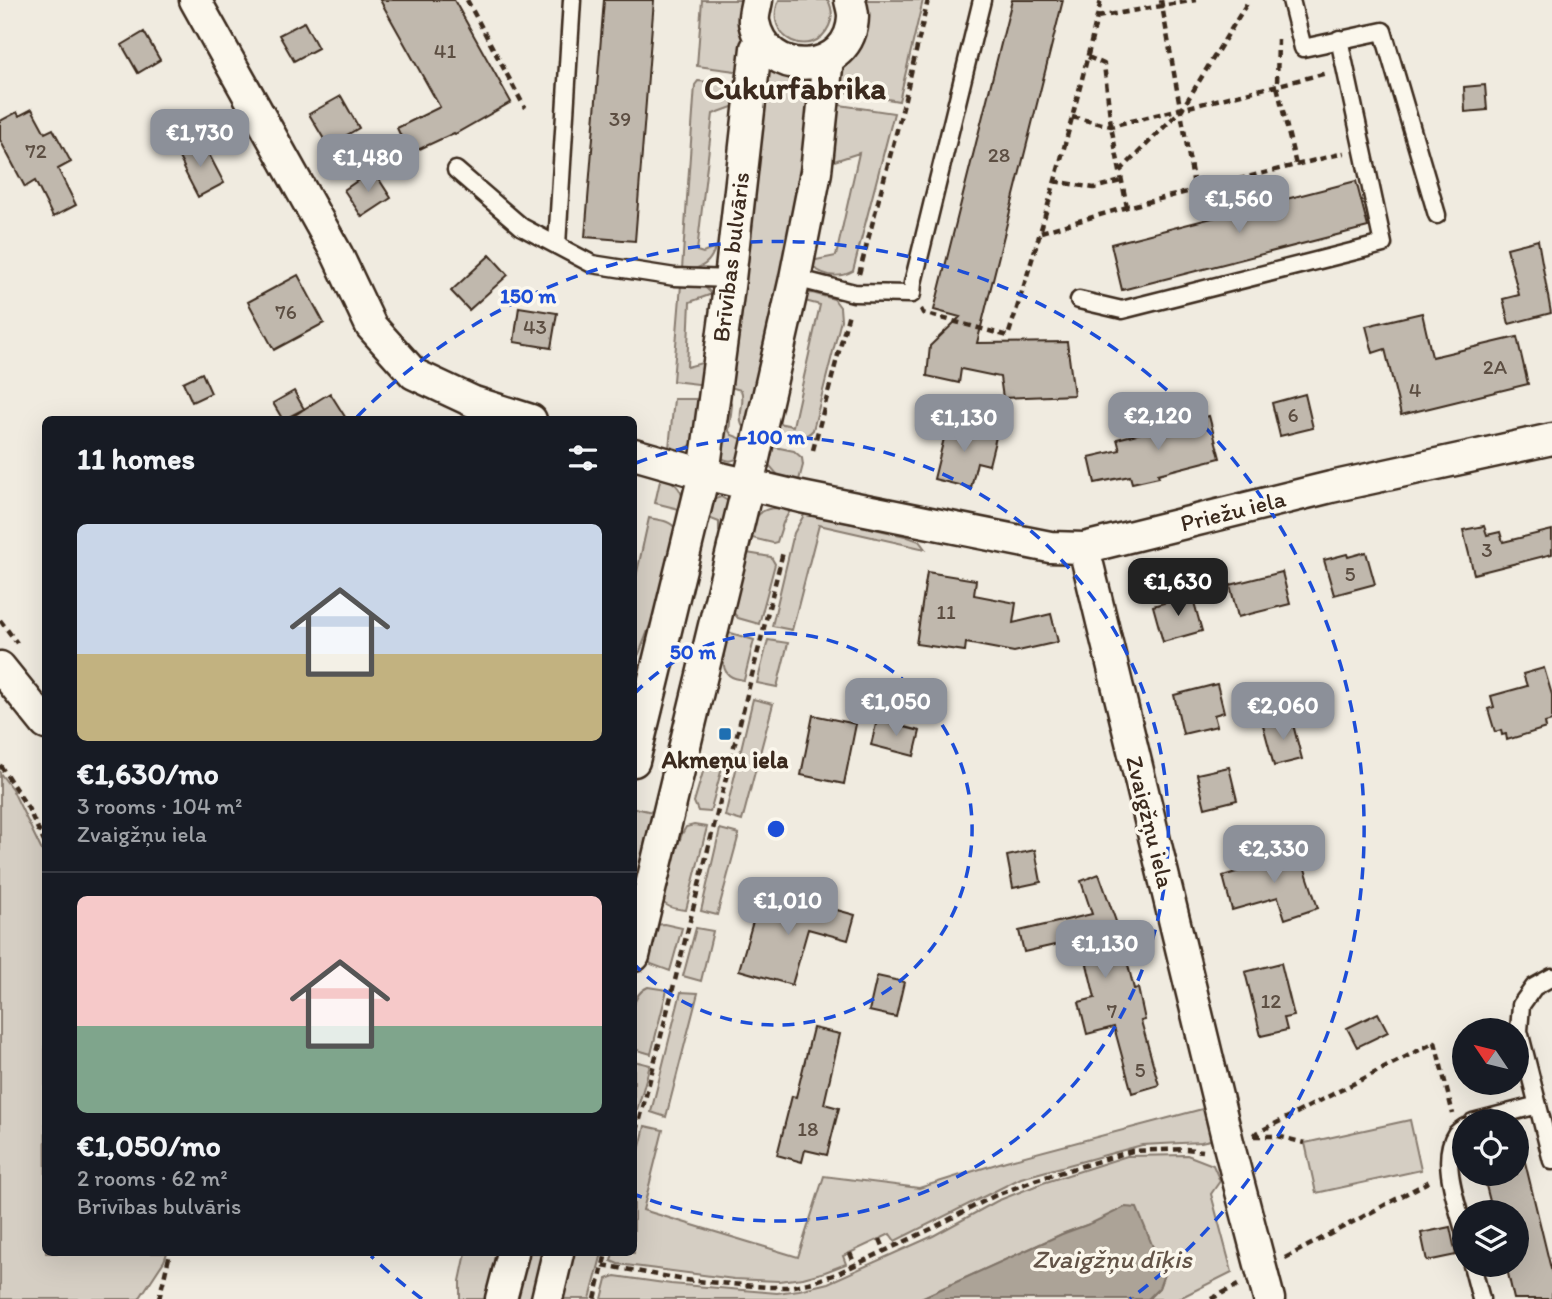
<!DOCTYPE html>
<html lang="en">
<head>
<meta charset="utf-8">
<style>
	:root { --surface:#171b24; --page:#242831; --text:#f1f3f6; --muted:#9ea1a6; --line:#363941; --accent:#8c9099 }
	body { margin:0; font-family:Itim,sans-serif; background:var(--page); color:var(--text); height:100vh; display:flex; flex-direction:column; font-size:26px; white-space:nowrap }
	* { box-sizing:border-box; margin:0 }
	p { font-size:23px; color:var(--muted) }
	.icon { flex:none; width:38px; height:38px; fill:none; stroke:currentColor; stroke-width:2; stroke-linecap:round; stroke-linejoin:round }
	.map { position:relative; flex:1; overflow:hidden }
	.sheet { position:absolute; left:42px; top:416px; width:595px; height:840px; display:flex; flex-direction:column; background:var(--surface); border-radius:10px; box-shadow:0 7px 28px #0002 }
	.sheet>* { flex:none }
	.needle { width:46px; rotate:305deg }
	.tools { position:absolute; left:1452px; top:1018px; display:grid; gap:14px }
	.tools a { display:grid; place-items:center; width:77px; height:77px; border-radius:50%; background:var(--surface); box-shadow:0 7px 28px #0002; font-size:35px }
	.price { position:absolute; translate:-50% -60px; padding:0 16px; border-radius:14px; background:var(--accent); color:#fff; font-size:23px; line-height:46px; filter:drop-shadow(0 2px 4px #0008) }
	.price::after { content:''; position:absolute; left:50%; top:42px; width:21px; height:16px; margin-left:-10px; background:inherit; clip-path:polygon(0 0,100% 0,50% 100%) }
	.price.active { background:#222; color:#fff }
	ul { padding:0; list-style:none }
	li { display:grid; align-content:center; gap:14px; height:371px; padding:0 35px }
	li+li { border-top:2px solid var(--line) }
	li span { display:grid; place-items:center; height:217px; border-radius:10px; color:#555 }
	li>.icon { margin-inline-start:auto }
	span .icon { width:126px; height:126px; fill:#fffc; stroke-width:1 }
	li b { font-size:30px }
	h2 { display:flex; justify-content:space-between; align-items:center; height:84px; padding:0 35px; font-size:30px }
	.map>svg:first-child { display:block }
	.green { fill:#d5cec3; stroke:#887c70; stroke-width:2 }
	.water { fill:#aca397; stroke:#7f7367; stroke-width:2 }
	.building { fill:#c0b8ad; stroke:#3b2a1e; stroke-width:2 }
	.lines { fill:none; stroke-linecap:round; stroke-linejoin:round }
	.lane-casing { stroke:#3b2a1e; stroke-width:21 }
	.street-casing { stroke:#3b2a1e; stroke-width:35 }
	.path { stroke:#3b2a1e; stroke-width:4.5; stroke-dasharray:7 5; stroke-linecap:butt }
	.lane { stroke:#fbf7ec; stroke-width:16 }
	.street { stroke:#fbf7ec; stroke-width:30 }
	.ring { fill:none; stroke:#1d4ed8; stroke-width:3.5; stroke-dasharray:12 9 }
	.poi-dot { fill:#1f6fb2; stroke:#fbf7ec; stroke-width:2.5 }
	.labels { text-anchor:middle; stroke-width:7; stroke-linejoin:round; paint-order:stroke }
	.number-label { font-size:21px; fill:#5c4e42 }
	.street-label { font-size:24px; fill:#3b2a1e; stroke:#fbf7ec }
	.poi-label { font-size:24px; font-weight:bold; fill:#3b2a1e; stroke:#fbf7ec }
	.water-label { font-size:26px; font-style:italic; fill:#635448; stroke:#fbf7ec }
	.district-label { font-size:32px; font-weight:bold; fill:#3b2a1e; stroke:#fbf7ec }
	.centre { fill:#1d4ed8; stroke:#fbf7ec; stroke-width:3.5 }
	.ring-label { font-size:21px; text-anchor:middle; font-weight:bold; fill:#1d4ed8; stroke:#fbf7ec; stroke-width:7; stroke-linejoin:round; paint-order:stroke }
</style>
</head>
<body>
<div class="map">
<svg width="1552" height="1299" viewBox="0 0 1552 1299">
	<rect width="100%" height="100%" fill="#f0ebe0"/>
	<filter id="ink" filterUnits="userSpaceOnUse"><feTurbulence type="fractalNoise" baseFrequency=".0143" numOctaves="2"/><feDisplacementMap in="SourceGraphic" scale="14" xChannelSelector="R" yChannelSelector="G"/><feConvolveMatrix kernelMatrix="1 2 1 2 8 2 1 2 1" color-interpolation-filters="sRGB"/></filter>
	<g filter="url(#ink)">
		<path class="green" d="M702,0H742L740,13V25L745,42L743,72L697,66Z
			M779,0H828C832,8 833,18 829,26C813,61 762,39 779,0Z
			M867,0H923L899,101L834,90L835,81L866,9Z
			M765,65C782,74 798,79 817,78L802,174L749,423L747,427L742,425C737,414 746,402 741,390L726,386Z
			M698,81L741,84L735,106L713,114L697,251L703,253L715,248C710,265 699,271 682,269L695,85Z
			M833,104L894,113L853,271C839,279 824,276 811,266V261L836,256L859,153L831,162Z
			M681,285L704,286L712,294L690,302L687,367L709,361L706,385L673,381Z
			M812,293L834,299L840,307L841,320L813,430C802,443 787,436 772,432L773,422L793,426L820,305L801,300L807,294Z
			M674,399H704L697,434L691,445L681,451L669,448Z
			M727,400L730,401L732,405L729,431L732,435L745,440L740,457C732,462 727,462 719,456Z
			M770,446L794,451L802,458L803,465L798,484L784,482L769,465Z
			M661,476C677,482 685,492 683,510L655,503Z
			M721,497L728,501L731,506L721,533L719,531V522L706,517L712,500Z
			M773,508L791,509L783,523L777,542L773,543L752,538C750,523 757,510 773,508Z
			M805,513L905,536L919,541L925,549L819,525L792,630L772,626L794,533Z
			M649,518C659,520 670,520 676,529L655,612L639,654L634,661V586Z
			M747,553L771,557L775,564L759,624L738,618L732,611Z
			M731,633L754,640L744,680C740,679 736,679 732,677C718,671 725,649 726,636Z
			M768,640L788,643L777,687L757,683Z
			M753,699L773,704L742,821L725,816Z
			M706,762H714L722,768L710,812L698,811L694,802Z
			M0,773L12,789L45,857L46,1253H167L164,1261L139,1299H0Z
			M635,808L657,813L634,908V813Z
			M694,825L707,827L686,910C676,909 667,908 661,900L664,882L682,834L686,827Z
			M720,829L739,834L717,915L701,911Z
			M664,924L682,928L670,971L651,964L646,957L656,925Z
			M696,928L713,931L701,981L683,976Z
			M648,987L667,990L651,1054L634,1049C634,1030 626,996 648,987Z
			M681,992L698,993L666,1117L651,1112Z
			M634,1061L650,1065L637,1111L634,1110Z
			M1206,1108L1215,1139L1201,1142L1142,1145L1021,1178L895,1241L890,1234L843,1256L846,1264L825,1272L803,1278L779,1281L734,1279L618,1264L611,1261L613,1253H634V1172L645,1126L663,1130L643,1210L798,1257L824,1176L919,1188L1006,1161Z
			M1410,1120L1421,1170L1316,1193L1305,1143Z
			M1187,1155L1213,1165L1220,1181L1211,1194L1232,1272L1178,1299H1148L1159,1288L1164,1274L1156,1255L1092,1223L1062,1234L919,1299H602L607,1279L615,1276L671,1284L777,1293L799,1290L828,1283L933,1236L997,1201L1043,1183L1127,1156Z
			M466,1253H498L487,1299H460V1281Z
			M522,1253H548L536,1299H511Z
			M567,1253H602L590,1299H557Z"/>
		<path class="water" d="M1125,1207L1137,1208L1164,1274L1159,1288L1148,1299H919L1062,1234L1092,1223Z"/>
		<path class="building" d="M380,0H454L511,102L455,134L454,133L409,154L397,128L440,107Z
			M604,0H654L635,241L585,237Z
			M1012,0H1063L977,343L1067,342L1074,395L1003,398L1000,377L961,369L959,383L927,376L930,346L960,317L934,310Z
			M304,22L318,48L294,61L279,35Z
			M144,32L160,60L138,73L122,45Z
			M1485,85L1487,110L1465,112L1464,87Z
			M341,96L359,128L328,146L309,114Z
			M32,109L45,133L53,129L71,162L58,169L76,205L53,217L35,181L25,187L0,140V121L17,112L19,116Z
			M202,141L224,183L198,197L183,168L184,167L177,154Z
			M373,170L391,198L362,217L344,190Z
			M1356,181L1368,227L1122,290L1111,244Z
			M1538,240L1551,313L1509,324L1503,299L1519,295L1507,248Z
			M490,255L508,275L469,310L451,291Z
			M298,275L324,323L274,350L248,302Z
			M519,307L557,313L551,348L514,342Z
			M1422,313L1432,357L1517,337L1528,384L1401,415L1385,349L1373,353L1366,326Z
			M202,373L211,393L192,402L183,382Z
			M294,391L304,409L283,420L273,403Z
			M330,393L347,420H288L304,409Z
			M1305,394L1313,428L1280,436L1272,403Z
			M1209,416L1220,458L1158,474L1159,477L1132,483L1130,476L1095,483L1089,457L1120,450L1117,439Z
			M948,422L997,433L989,465L977,462L971,488L934,479Z
			M1484,526L1487,535L1500,532L1503,542L1552,530V554L1474,574L1463,530Z
			M1366,552L1375,584L1334,595L1324,560L1347,554L1348,557Z
			M927,572L976,580L974,595L1016,603L1013,623L1051,614L1058,642L1014,652L966,643L965,651L916,644Z
			M1282,572L1290,604L1238,617L1230,585Z
			M1192,595L1202,631L1163,642L1153,606Z
			M1544,668L1552,695V721L1545,723L1546,728L1507,740L1506,734L1502,735L1501,730L1495,732L1488,709L1494,707L1491,696L1527,686L1523,674Z
			M1217,684L1224,712L1214,715L1217,726L1183,734L1174,695Z
			M813,715L856,724L844,784L801,775Z
			M1291,717L1302,759L1274,766L1263,725Z
			M877,720L920,731L914,756L871,745Z
			M1229,767L1237,800L1205,808L1197,774Z
			M1297,845L1318,908L1285,919L1278,897L1232,910L1223,876L1279,859L1276,852Z
			M1035,850L1041,882L1013,888L1007,856Z
			M1099,874L1118,927L1120,926L1130,960L1127,961L1134,989L1138,988L1145,1020L1141,1021L1159,1085L1132,1093L1114,1027L1087,1034L1079,1002L1095,998L1081,939L1024,952L1019,931L1092,914L1081,881Z
			M786,896L855,915L848,940L808,929L792,985L739,970L758,904L782,910Z
			M1281,963L1294,1016L1284,1018L1287,1030L1261,1036L1245,972Z
			M877,976L904,982L896,1017L869,1011Z
			M1378,1013L1388,1032L1357,1047L1347,1028Z
			M813,1028L840,1034L824,1104L839,1108L827,1155L805,1150L802,1162L777,1155L792,1096L796,1097Z
			M1525,1162L1552,1273V1299H1514L1506,1265H1517V1213H1493L1483,1174H1517V1163Z
			M1450,1227L1456,1255L1427,1261L1421,1233Z"/>
		<g class="lines">
			<g class="lane-casing">
				<path id="lane" d="M1291,0L1303,48L1383,31L1437,215
					M456,170L522,227L592,264L675,277L730,279
					M557,245L572,0
					M795,278L854,293L912,294L913,283L982,0
					M1079,300L1122,310L1383,244L1339,39
					M1552,977L1534,987L1521,1005L1519,1031L1552,1161
					M1473,1122L1538,1105
					M1465,1127C1462,1129 1459,1131 1456,1134C1439,1159 1458,1207 1465,1234
					M1472,1265L1481,1299"/>
			</g>
			<g class="street-casing">
				<path id="street" d="M195,0L337,254L371,326L414,374L474,402L531,420
					M757,0C756,7 753,15 754,22C765,81 852,76 853,16C853,11 851,5 850,0
					M634,454L704,474L801,497L1050,547L1084,548L1331,487L1552,439
					M1084,548L1229,1146L1269,1299
					M0,667L46,724
					M634,761L704,474L730,279L756,48L761,41
					M634,956L748,485L795,278L816,172L828,58
					M501,1299L513,1253
					M547,1299L558,1253"/>
			</g>
			<path class="path" d="M467,0L525,108
				M1161,0L1195,191
				M1097,17L1196,0
				M1278,39L1277,86L1296,165
				M1088,57L1104,64L1111,126L1127,207
				M1072,117L1111,126L1327,73
				M1120,171L1182,109L1249,0
				M1054,181L1094,188L1121,181
				M1041,232L1127,207L1344,153
				M859,274L903,107L928,0
				M921,309L923,313L1008,336C1044,225 1075,113 1101,0
				M813,450L849,313
				M0,620L17,643
				M0,765L28,808L46,846
				M1253,1135L1435,1042L1453,1114
				M1254,1136H1277L1305,1143
				M634,1143L783,552
				M880,1239L885,1251
				M850,1253L855,1265
				M1285,1258L1432,1180
				M603,1265L685,1280L766,1287H790L813,1282L836,1274L931,1229L994,1196L1035,1180L1132,1151L1186,1149L1203,1151
				M159,1299L170,1253
				M595,1299L606,1253
				M1211,1299L1238,1285"/>
			<use href="#lane" class="lane"/>
			<use href="#street" class="street"/>
		</g>
	</g>
	<g class="ring">
		<path d="M634 694A196 196 0 1 1 634 964"/>
		<path d="M636 463A392 392 0 1 1 636 1195"/>
		<path d="M422 1299A588 588 0 0 1 371 1256M357 417A588 588 0 1 1 1130 1299"/>
	</g>
	<rect class="poi-dot" x="718" y="727" width="14" height="14" rx="3.5"/>
	<g class="labels">
		<g class="number-label">
			<text x="445" y="58">41</text>
			<text x="620" y="126">39</text>
			<text x="36" y="158">72</text>
			<text x="999" y="162">28</text>
			<text x="286" y="319">76</text>
			<text x="535" y="334">43</text>
			<text x="1495" y="374">2A</text>
			<text x="1415" y="397">4</text>
			<text x="1293" y="422">6</text>
			<text x="1487" y="557">3</text>
			<text x="1350" y="581">5</text>
			<text x="946" y="619">11</text>
			<text x="1271" y="1008">12</text>
			<text x="1112" y="1018">7</text>
			<text x="1140" y="1077">5</text>
			<text x="808" y="1136">18</text>
		</g>
		<g class="street-label">
			<text transform="translate(731 257) rotate(-83)" y="8">Brīvības bulvāris</text>
			<text transform="translate(1233 511) rotate(-14)" y="8">Priežu iela</text>
			<text transform="translate(1150 822) rotate(76)" y="8">Zvaigžņu iela</text>
		</g>
		<g class="poi-label">
			<text x="725" y="768">Akmeņu iela</text>
		</g>
		<g class="water-label">
			<text x="1112" y="1268">Zvaigžņu dīķis</text>
		</g>
		<g class="district-label">
			<text x="795" y="99">Cukurfabrika</text>
		</g>
	</g>
	<circle cx="776" cy="829" r="10" class="centre"/>
	<g class="ring-label">
		<text x="528" y="303">150 m</text>
		<text x="776" y="444">100 m</text>
		<text x="693" y="659">50 m</text>
	</g>
</svg>
<div class="tools">
<a><svg class="needle" viewBox="-14 -14 28 28"><path d="M0-13l5 13h-10z" fill="#e53935"/><path d="M0 13l5-13h-10z" fill="#9ea1a6"/></svg></a>
<a><svg class="icon" aria-label="locate" viewBox="0 0 24 24"><circle cx="12" cy="12" r="6"/><path d="M12 2v4M12 18v4M2 12h4M18 12h4"/></svg></a>
<a><svg class="icon" aria-label="layers" viewBox="0 0 24 24"><path d="M12 4l9 5-9 5-9-5zM3 14l9 5 9-5"/></svg></a>
</div>
<b class="price" style="left:200px;top:169px">€1,730</b>
<b class="price" style="left:368px;top:194px">€1,480</b>
<b class="price" style="left:1239px;top:235px">€1,560</b>
<b class="price" style="left:1158px;top:452px">€2,120</b>
<b class="price" style="left:964px;top:454px">€1,130</b>
<b class="price active" style="left:1178px;top:618px">€1,630</b>
<b class="price" style="left:896px;top:738px">€1,050</b>
<b class="price" style="left:1283px;top:742px">€2,060</b>
<b class="price" style="left:1274px;top:885px">€2,330</b>
<b class="price" style="left:788px;top:937px">€1,010</b>
<b class="price" style="left:1105px;top:980px">€1,130</b>
<section class="sheet">
<h2>11 homes<svg class="icon" aria-label="filters" viewBox="0 0 24 24"><path d="M4 7h16M4 17h16"/><circle cx="9" cy="7" r="2"/><circle cx="15" cy="17" r="2"/></svg></h2>
<ul>
<li><span style="background:linear-gradient(#c9d6e8 60%,#c2b280 0)"><svg class="icon" aria-label="home" viewBox="0 0 24 24"><path d="M3 11l9-7 9 7M6 9v11h12V9"/></svg></span><div><b>€1,630/mo</b><p>3 rooms · 104 m²</p><p>Zvaigžņu iela</p></div></li>
<li><span style="background:linear-gradient(#f6c9c9 60%,#7fa58c 0)"><svg class="icon" aria-label="home" viewBox="0 0 24 24"><path d="M3 11l9-7 9 7M6 9v11h12V9"/></svg></span><div><b>€1,050/mo</b><p>2 rooms · 62 m²</p><p>Brīvības bulvāris</p></div></li>
</ul>
</section>
</div>
</body>
</html>
